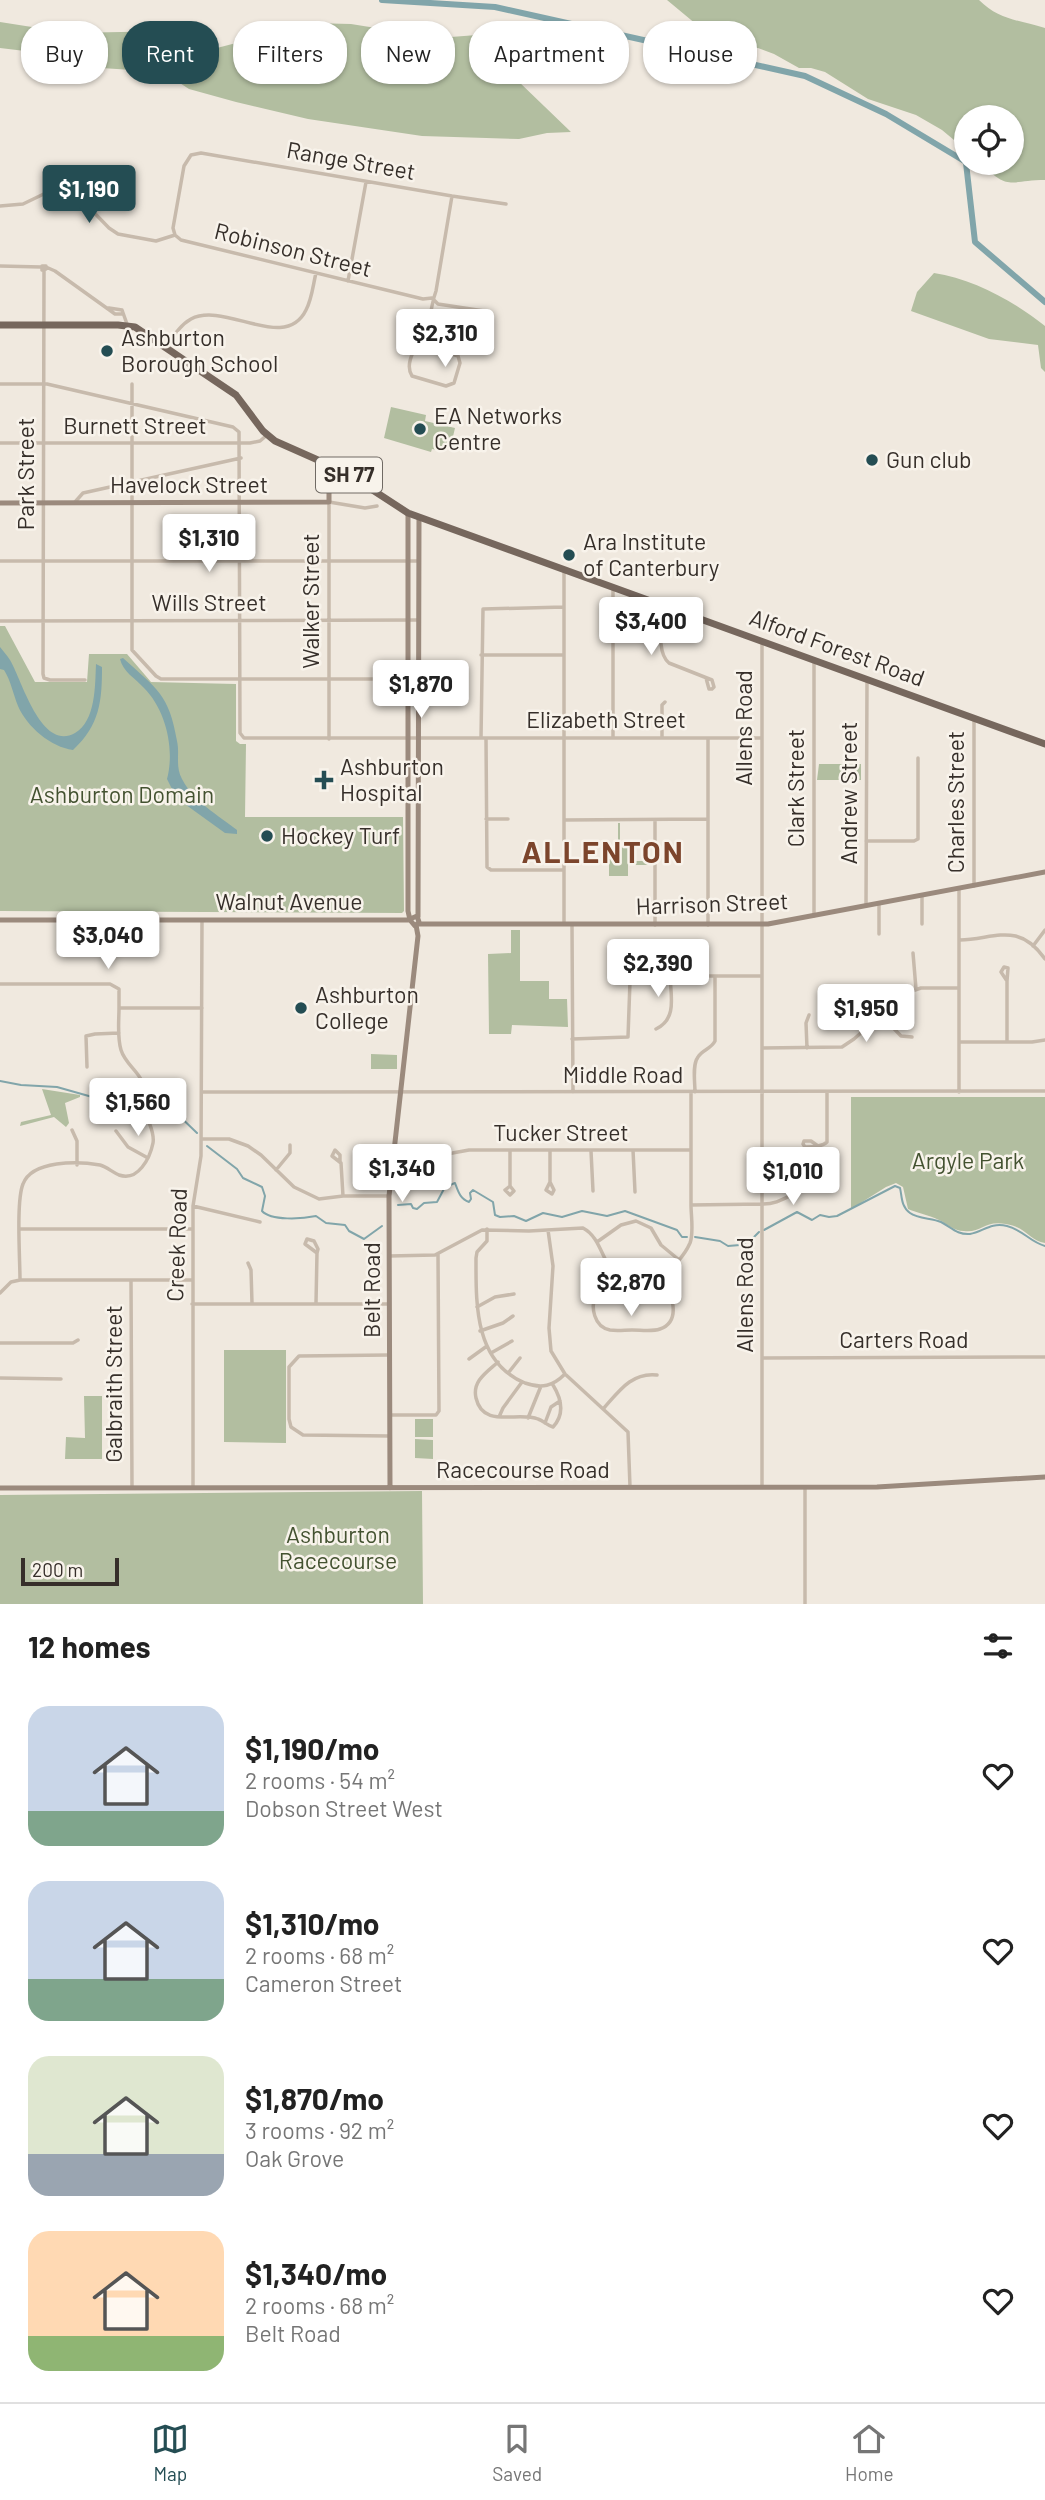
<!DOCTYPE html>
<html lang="en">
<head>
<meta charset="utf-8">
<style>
	:root { --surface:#fff; --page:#f6f6f6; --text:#222; --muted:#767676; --line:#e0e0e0; --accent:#244d53 }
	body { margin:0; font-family:Barlow,sans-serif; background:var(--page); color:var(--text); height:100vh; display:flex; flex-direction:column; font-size:26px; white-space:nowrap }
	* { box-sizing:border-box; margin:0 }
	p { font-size:23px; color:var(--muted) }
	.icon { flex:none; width:38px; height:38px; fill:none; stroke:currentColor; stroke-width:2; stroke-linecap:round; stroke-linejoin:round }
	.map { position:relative; height:1604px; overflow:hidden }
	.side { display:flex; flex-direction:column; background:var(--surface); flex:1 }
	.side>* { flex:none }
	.guide { position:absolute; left:21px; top:21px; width:1004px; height:63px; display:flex; gap:14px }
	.buttons { position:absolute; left:954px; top:105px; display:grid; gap:14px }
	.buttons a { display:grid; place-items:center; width:70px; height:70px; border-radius:50%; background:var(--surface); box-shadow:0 2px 5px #0004; font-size:35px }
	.scale { position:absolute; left:21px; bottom:18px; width:98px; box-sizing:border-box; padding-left:7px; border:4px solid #362f2a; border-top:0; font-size:19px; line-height:24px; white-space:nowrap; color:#362f2a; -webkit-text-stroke:5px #f8f3eb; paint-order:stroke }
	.price { position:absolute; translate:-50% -60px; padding:0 16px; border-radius:7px; background:#fff; color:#222; font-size:23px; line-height:46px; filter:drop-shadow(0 2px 4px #0008) }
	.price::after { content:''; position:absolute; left:50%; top:42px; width:21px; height:16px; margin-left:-10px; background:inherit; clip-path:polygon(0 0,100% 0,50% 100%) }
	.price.active { background:var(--accent); color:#fff }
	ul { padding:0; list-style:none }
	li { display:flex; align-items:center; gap:21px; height:175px; padding:0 28px }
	li span { display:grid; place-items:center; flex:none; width:196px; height:140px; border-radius:21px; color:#555 }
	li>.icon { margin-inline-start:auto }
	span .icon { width:84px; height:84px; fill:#fffc; stroke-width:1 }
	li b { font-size:30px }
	h2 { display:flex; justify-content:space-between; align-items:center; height:84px; padding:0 28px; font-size:30px }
	.chip { padding:0 24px; border-radius:28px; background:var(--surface); box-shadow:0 2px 5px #0004; font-size:24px; line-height:63px }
	.chip.active { background:var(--accent); color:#fff }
	.menu { display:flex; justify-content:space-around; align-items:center; height:98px; border-top:2px solid var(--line); background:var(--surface); font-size:19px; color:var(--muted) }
	.menu a { display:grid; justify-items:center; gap:4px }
	.menu .active { color:var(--accent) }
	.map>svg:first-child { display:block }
	.green { fill:#b2bea0 }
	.water { fill:#81a5aa }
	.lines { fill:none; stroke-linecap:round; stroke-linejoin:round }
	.stream { stroke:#81a5aa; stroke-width:2 }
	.river { stroke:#81a5aa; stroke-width:6 }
	.street { stroke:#c7baac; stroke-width:3.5 }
	.secondary { stroke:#9b8a7d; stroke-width:5 }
	.primary { stroke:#76675d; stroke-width:7 }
	.poi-dot { fill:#244d53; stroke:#f8f3eb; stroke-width:2.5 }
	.labels { text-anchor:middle; stroke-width:5; stroke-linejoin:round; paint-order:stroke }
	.shield { fill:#f8f3eb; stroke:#706a64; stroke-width:2 }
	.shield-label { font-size:21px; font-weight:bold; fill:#362f2a }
	.street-label { font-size:23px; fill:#362f2a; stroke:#f8f3eb }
	.poi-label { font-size:23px; fill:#362f2a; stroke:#f8f3eb; text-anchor:start }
	.park-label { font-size:23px; fill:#435230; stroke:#f8f3eb }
	.district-label { font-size:30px; font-weight:bold; letter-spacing:2px; fill:#7c452c; stroke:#f8f3eb }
</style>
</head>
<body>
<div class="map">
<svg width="1045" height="1604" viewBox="0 0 1045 1604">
	<rect width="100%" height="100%" fill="#f0e9df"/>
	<path class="green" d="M667,0H979C999,20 1019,20 1045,28V180C1010,180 1009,192 981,163H1012V117H966V150L942,130L916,115L868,99L825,72L811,68H799L774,54L758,48L726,49Z
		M0,22L70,33L172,31L217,48L311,23L351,24L438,38L477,35L522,52L524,72L517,80L571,132L547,133L519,139L422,136L308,119L236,102L189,89L163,72L40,64L25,51L0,48Z
		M934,273C973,279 1014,301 1045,326V372L1041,368L1038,345L989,339L911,311L917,292Z
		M391,407L426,415L425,421L455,428L451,445L445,444L442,451L432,449L431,452L384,438Z
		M0,626H5L35,682H87L89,654H127L151,682L236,684V741L240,744H246L245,817H403L404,911L402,913L0,911Z
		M819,764H861V780H817Z
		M618,823H620V847L628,848V861H650V865H628V876H609V848L618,847Z
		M511,930H520V981H549V999H567L568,1027L512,1025L511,1034H489L488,954L511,953Z
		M371,1054L397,1055V1069H371Z
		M42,1089L80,1095V1097L65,1103L69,1123L66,1127L54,1117L20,1126L21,1122L51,1115Z
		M851,1097H1045V1243C1030,1241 1026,1227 1006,1224C984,1220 982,1233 964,1231C953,1231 948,1224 939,1220C929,1215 918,1213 908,1209L903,1187L896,1183L886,1187L851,1209Z
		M224,1350H286V1443L224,1442Z
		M84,1396H102V1459H65L66,1437L85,1438Z
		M415,1419H433V1437H415Z
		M415,1439L433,1440V1459L415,1458Z
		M422,1491L423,1604H0V1495Z"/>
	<path class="water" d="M0,647C3,651 7,655 10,660C22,680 41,752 75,733C96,721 95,685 96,664L102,667C102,701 100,725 73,750C51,747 27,727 18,706C13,694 11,681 4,670L0,669Z
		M123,658C157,689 169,694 177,741C180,754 175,766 182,779C194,802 218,815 237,830V834L225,833L182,802L175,795L167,779C175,749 166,710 144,688C135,678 123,672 120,659Z"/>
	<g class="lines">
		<path class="stream" d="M0,1081L21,1085L57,1087L124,1106L160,1105L172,1109L197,1133
			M207,1146L237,1169L243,1178L262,1187L265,1196L262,1211C271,1221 302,1219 316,1216L326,1223L345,1225L349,1231L364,1239L382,1226
			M398,1205L411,1204L413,1208L417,1209L424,1203L437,1202L445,1187L455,1183C458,1191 460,1199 469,1202L471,1199L470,1193L473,1190L493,1202L495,1215L500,1217L514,1216L526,1221L543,1213L562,1217L582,1211L607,1216L625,1211L677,1230L682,1237H687
			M764,1230L797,1212L812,1220L820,1215L829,1217L837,1216L895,1186L900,1188C902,1196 901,1207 910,1213C918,1219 932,1218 941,1222C951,1227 957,1235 970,1234C983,1232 990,1222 1007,1226C1023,1230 1030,1242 1045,1246
			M695,1237L720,1241L728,1246L740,1245L752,1239L759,1232"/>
		<path class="river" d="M382,0L495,7L805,76L886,114L966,162
			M966,163L975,242L1045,302"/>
		<path class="street" d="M0,206L23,204L50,191L65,189L78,196L109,228L118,234L156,241L175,235
			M0,266L41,267
			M42,266H46V269L42,270Z
			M46,267L55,271L115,314H123
			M44,270L43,674L44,678L50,680H85
			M348,281L366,182
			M109,308L122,310L127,324
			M484,311L438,304L432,298L423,299L181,240L175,235L173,228L184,166L191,155L201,153L452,196L506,204
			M419,345H426L458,356L460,363L454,383L446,386L412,376C406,367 411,352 419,345Z
			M426,345C429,327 430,307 436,291L452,196
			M166,347C173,337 180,325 191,319C225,301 285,353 306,310C312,299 313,285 316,273
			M0,384H47L233,427L239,432L240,733L244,738H762
			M132,384V650L156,676L161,679H418
			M0,443H250L260,441L267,435
			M75,502L83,493L241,458
			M0,561H418
			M662,607C662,623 656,652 669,663L712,680L714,687L712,689H709L706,678
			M0,621L418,620
			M762,643V1486
			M481,655H564
			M481,738L483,609L564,607
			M486,738L487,867L491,870H564
			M613,738V590
			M662,738V705L665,702
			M329,739V502L365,508L377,506
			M486,819H508
			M564,820L708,819
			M655,820V925
			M866,841H914L918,839V758
			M974,886V720
			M959,888V1092
			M922,896V924
			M866,905L867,682
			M814,916V662
			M564,924V572
			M572,925L573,1092
			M708,925V738
			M879,934V904
			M960,940C995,939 1018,921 1045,959
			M1033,946L1045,930
			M913,953L916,989
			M1007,981L1008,968L1004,967L1001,972L1007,981V1042
			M0,984H110L119,989V1008H202
			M880,1014L901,1036L912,1037
			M656,1029C677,1019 671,997 670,976
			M572,1039L628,1037L630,981L635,976H762
			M959,1042H1032L1045,1040
			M762,1048L842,1047L854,1039L906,993L921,988H959
			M807,1048L806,1023L809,1015
			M87,1067L86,1036L95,1034L119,1033
			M202,1092L1045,1091
			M695,1092C695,1082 692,1065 698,1057C702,1050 711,1049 715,1041V976
			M691,1093V1205L762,1204
			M72,1130L77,1141V1165
			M116,1131L128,1147L148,1158
			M202,1139H229L248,1146L261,1155L294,1187L319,1199L343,1196H389
			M818,1146L811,1141H804L803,1144L805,1147C812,1147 822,1147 827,1142V1092
			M550,1150V1182L554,1190L552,1194L546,1190L550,1182
			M633,1150L635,1192
			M591,1151L593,1191
			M340,1161V1155L335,1150L332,1156L341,1163L343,1196
			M392,1163L420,1166L447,1154L469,1150H691
			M276,1170L290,1153V1145
			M510,1195L514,1191L510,1186V1150
			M510,1195L505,1190L510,1186
			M762,1204C788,1205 797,1181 829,1191
			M193,1206L260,1222
			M20,1229H192
			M487,1229V1241L477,1252L476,1258C476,1303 474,1362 525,1383C542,1389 553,1386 565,1374
			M548,1230L553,1266L549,1328L551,1351L565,1374L628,1432L630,1487
			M597,1242L621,1225L636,1221L651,1228L661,1245L678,1259
			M389,1256L435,1255L482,1230L529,1231L583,1228C602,1238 602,1265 618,1276C645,1294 679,1268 690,1243C694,1233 691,1216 691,1205
			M248,1263L251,1270L252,1303
			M615,1274C609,1280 600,1286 596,1294C590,1307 594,1327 610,1330C617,1331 625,1330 632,1330C641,1330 652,1332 660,1329C683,1321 671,1290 661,1277
			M20,1280C20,1259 16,1201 23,1184C32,1160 78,1161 100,1165C107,1167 112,1172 119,1175C138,1182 150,1158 153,1143C155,1132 148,1123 146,1112C145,1101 147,1091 142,1081C136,1069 125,1063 121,1050C117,1037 119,1021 119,1008
			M131,1280L132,1488
			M0,1293L11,1282L20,1280H192
			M316,1303L317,1253L305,1244L307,1239L314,1241L318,1249L317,1253
			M192,1304H389
			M477,1307L495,1297L514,1294
			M480,1331L503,1323L513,1316
			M0,1343H73L78,1340
			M491,1353L512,1341
			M389,1355L299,1356L289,1367V1419L291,1427L303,1435L389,1436
			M762,1358L1045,1357
			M469,1359L487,1346
			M498,1362C487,1372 472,1381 476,1398C483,1429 518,1411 538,1419C544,1421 546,1425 553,1427C565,1414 561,1398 553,1385
			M509,1372L520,1358
			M0,1378L61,1379
			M604,1408C619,1391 632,1372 657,1375
			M391,1415H436L439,1411L438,1254
			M499,1417L503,1408L522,1382
			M528,1418L541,1386
			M545,1423L551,1407L560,1401
			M805,1487V1604
			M193,1488V1206L201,1156L202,920"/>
		<path class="secondary" d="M0,503L329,502V471L331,464
			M408,513V911L410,920
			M418,917L419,517
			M0,920H410L415,926L419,922L417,916L410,919
			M419,924H768L1045,872
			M0,1488L877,1487L1045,1477
			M390,1488L389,1196L418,936L416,925"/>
		<path class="primary" d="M0,325H118L135,327L236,395L263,431L275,441L345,472L408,513L1045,744"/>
	</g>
	<g class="poi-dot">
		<circle cx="107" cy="351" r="7"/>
		<circle cx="420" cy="429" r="7"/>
		<circle cx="872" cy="460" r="7"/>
		<circle cx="569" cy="555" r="7"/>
		<path d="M320.5 769.5h7v7h7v7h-7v7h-7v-7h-7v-7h7z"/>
		<circle cx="267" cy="836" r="7"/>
		<circle cx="301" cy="1008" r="7"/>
	</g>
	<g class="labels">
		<rect class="shield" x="316" y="457.5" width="66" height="35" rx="5"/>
		<g class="shield-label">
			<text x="349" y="482">SH 77</text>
		</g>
		<g class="street-label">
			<text transform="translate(351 161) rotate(10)" y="8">Range Street</text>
			<text transform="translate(293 250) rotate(14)" y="8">Robinson Street</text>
			<text x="135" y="434">Burnett Street</text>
			<text transform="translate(26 474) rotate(-90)" y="8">Park Street</text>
			<text x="189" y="493">Havelock Street</text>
			<text transform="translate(311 601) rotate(-90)" y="8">Walker Street</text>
			<text x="209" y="611">Wills Street</text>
			<text transform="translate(837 648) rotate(20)" y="8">Alford Forest Road</text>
			<text x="606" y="728">Elizabeth Street</text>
			<text transform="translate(744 728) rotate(-90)" y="8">Allens Road</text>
			<text transform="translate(796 788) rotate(-90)" y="8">Clark Street</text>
			<text transform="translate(849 793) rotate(-90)" y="8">Andrew Street</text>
			<text transform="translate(956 802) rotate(-90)" y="8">Charles Street</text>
			<text x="289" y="910">Walnut Avenue</text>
			<text transform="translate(712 904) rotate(-2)" y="8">Harrison Street</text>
			<text x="623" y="1083">Middle Road</text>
			<text x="561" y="1141">Tucker Street</text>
			<text transform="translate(177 1245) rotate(-88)" y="8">Creek Road</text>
			<text transform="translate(372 1290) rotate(-90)" y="8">Belt Road</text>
			<text transform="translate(745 1295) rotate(-90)" y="8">Allens Road</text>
			<text x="904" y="1348">Carters Road</text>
			<text transform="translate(114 1384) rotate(-90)" y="8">Galbraith Street</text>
			<text x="523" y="1478">Racecourse Road</text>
		</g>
		<g class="poi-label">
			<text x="121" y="346">Ashburton<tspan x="121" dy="26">Borough School</tspan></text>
			<text x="434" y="424">EA Networks<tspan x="434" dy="26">Centre</tspan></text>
			<text x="886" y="468">Gun club</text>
			<text x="583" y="550">Ara Institute<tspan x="583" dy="26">of Canterbury</tspan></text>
			<text x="340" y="775">Ashburton<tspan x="340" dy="26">Hospital</tspan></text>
			<text x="281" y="844">Hockey Turf</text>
			<text x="315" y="1003">Ashburton<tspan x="315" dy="26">College</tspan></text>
		</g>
		<g class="park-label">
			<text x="122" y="803">Ashburton Domain</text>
			<text x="968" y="1169">Argyle Park</text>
			<text x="338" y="1543">Ashburton<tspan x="338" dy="26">Racecourse</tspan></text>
		</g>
		<g class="district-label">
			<text x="603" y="863">ALLENTON</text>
		</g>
	</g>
</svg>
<div class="buttons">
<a><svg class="icon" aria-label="locate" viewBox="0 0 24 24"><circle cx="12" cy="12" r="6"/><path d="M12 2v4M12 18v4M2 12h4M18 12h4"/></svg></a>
</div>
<div class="scale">200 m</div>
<b class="price active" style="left:89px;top:225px">$1,190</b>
<b class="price" style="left:445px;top:369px">$2,310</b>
<b class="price" style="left:209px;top:574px">$1,310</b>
<b class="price" style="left:651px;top:657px">$3,400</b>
<b class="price" style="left:421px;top:720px">$1,870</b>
<b class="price" style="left:108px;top:971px">$3,040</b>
<b class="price" style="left:658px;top:999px">$2,390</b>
<b class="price" style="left:866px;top:1044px">$1,950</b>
<b class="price" style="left:138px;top:1138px">$1,560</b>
<b class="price" style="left:402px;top:1204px">$1,340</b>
<b class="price" style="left:793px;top:1207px">$1,010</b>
<b class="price" style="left:631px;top:1318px">$2,870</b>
<div class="guide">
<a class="chip">Buy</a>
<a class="chip active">Rent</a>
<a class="chip">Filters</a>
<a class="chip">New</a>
<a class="chip">Apartment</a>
<a class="chip">House</a>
</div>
</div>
<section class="side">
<h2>12 homes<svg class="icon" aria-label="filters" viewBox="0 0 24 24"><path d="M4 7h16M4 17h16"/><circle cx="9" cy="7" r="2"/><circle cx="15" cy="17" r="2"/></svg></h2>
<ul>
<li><span style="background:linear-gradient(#c9d6e8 75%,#7fa58c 0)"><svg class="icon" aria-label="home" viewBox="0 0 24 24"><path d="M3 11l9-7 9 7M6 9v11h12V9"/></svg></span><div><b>$1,190/mo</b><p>2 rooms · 54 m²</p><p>Dobson Street West</p></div><svg class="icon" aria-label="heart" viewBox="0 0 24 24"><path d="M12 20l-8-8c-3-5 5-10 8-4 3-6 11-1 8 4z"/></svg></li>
<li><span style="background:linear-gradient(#c9d6e8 70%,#7fa58c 0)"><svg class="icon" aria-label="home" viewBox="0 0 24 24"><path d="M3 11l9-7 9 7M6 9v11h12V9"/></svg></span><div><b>$1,310/mo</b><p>2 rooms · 68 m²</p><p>Cameron Street</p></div><svg class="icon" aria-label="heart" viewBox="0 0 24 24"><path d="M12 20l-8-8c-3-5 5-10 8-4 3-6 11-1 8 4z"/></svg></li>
<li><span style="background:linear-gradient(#dfe7d0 70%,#9aa5b1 0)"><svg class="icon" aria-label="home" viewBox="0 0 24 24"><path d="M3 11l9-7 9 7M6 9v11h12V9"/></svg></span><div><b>$1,870/mo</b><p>3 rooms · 92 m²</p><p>Oak Grove</p></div><svg class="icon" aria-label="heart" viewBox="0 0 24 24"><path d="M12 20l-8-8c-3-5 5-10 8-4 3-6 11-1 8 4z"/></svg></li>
<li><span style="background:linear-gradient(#ffd9b3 75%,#8fb573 0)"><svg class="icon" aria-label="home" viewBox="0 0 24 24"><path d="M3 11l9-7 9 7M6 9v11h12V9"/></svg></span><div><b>$1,340/mo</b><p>2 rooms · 68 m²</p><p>Belt Road</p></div><svg class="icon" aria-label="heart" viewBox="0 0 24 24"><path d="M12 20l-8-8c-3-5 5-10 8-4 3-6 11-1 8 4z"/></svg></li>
</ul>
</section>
<nav class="menu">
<a class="active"><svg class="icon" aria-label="map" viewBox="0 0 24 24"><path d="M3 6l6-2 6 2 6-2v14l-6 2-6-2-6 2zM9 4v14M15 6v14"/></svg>Map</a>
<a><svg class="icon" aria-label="saved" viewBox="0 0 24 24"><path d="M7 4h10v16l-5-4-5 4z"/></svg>Saved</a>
<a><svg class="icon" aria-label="home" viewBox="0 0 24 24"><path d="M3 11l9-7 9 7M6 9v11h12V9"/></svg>Home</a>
</nav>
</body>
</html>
